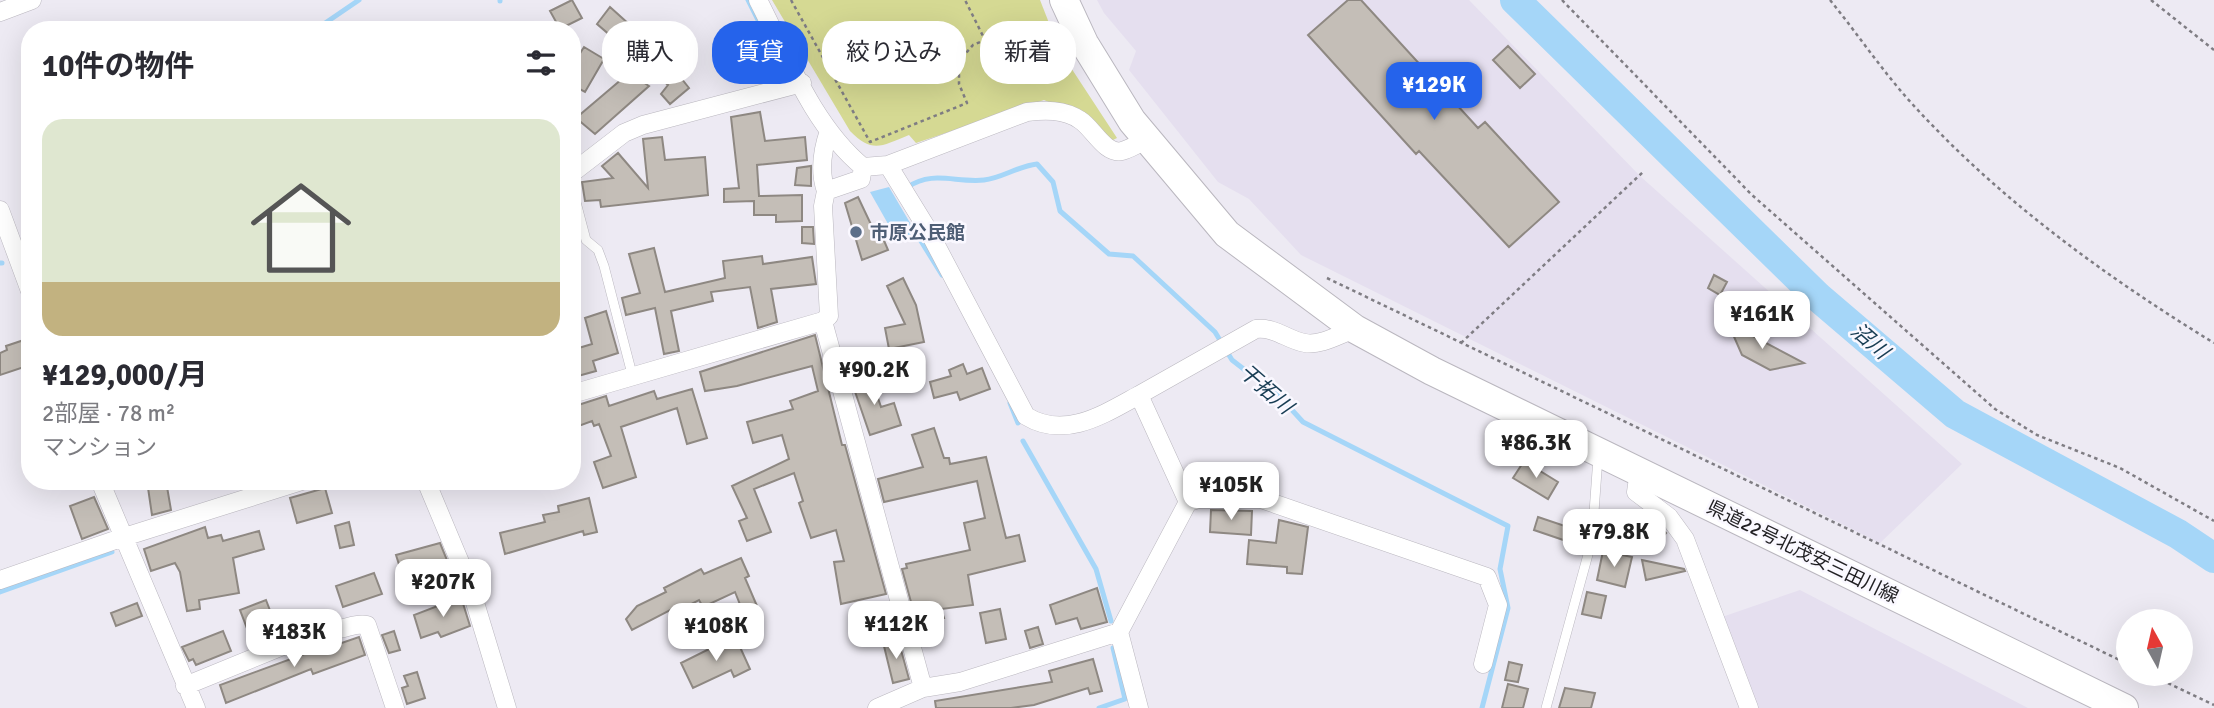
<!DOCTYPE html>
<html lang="ja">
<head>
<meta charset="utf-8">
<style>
	:root { --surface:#fff; --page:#f2f2f3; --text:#2b2b33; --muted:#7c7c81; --line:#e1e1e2; --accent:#2563eb }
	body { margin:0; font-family:Signika,"Noto Sans JP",sans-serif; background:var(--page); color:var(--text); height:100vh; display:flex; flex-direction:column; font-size:26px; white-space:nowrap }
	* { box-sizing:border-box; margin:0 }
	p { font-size:23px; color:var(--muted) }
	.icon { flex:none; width:38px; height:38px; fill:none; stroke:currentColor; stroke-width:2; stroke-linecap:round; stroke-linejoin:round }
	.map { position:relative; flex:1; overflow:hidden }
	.panel { position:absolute; left:21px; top:21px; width:560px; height:469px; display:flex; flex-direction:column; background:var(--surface); border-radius:28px; box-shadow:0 7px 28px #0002 }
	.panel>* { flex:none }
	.banner { position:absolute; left:602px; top:21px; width:665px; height:63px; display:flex; gap:14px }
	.needle { width:46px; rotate:352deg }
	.tools { position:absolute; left:2116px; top:609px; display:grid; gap:14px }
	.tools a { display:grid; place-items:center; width:77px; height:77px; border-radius:50%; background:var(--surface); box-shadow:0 7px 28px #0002; font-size:35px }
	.price { position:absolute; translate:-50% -60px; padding:0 16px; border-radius:14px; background:#fff; color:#222; font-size:23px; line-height:46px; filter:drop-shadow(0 2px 4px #0008) }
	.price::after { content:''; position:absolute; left:50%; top:42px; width:21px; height:16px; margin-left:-10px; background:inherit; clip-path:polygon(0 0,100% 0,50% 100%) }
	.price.active { background:var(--accent); color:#fff }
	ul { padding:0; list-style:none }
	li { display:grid; align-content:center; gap:14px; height:371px; padding:0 21px }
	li+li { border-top:2px solid var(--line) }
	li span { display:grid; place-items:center; height:217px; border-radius:21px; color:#555 }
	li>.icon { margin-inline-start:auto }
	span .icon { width:126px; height:126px; fill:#fffc; stroke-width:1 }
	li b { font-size:30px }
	h2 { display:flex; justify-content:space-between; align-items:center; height:84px; padding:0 21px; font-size:30px }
	.tag { padding:0 24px; border-radius:28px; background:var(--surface); box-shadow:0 7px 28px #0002; font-size:24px; line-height:63px }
	.tag.active { background:var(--accent); color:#fff }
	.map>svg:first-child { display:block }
	.built { fill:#e5dfef }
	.green { fill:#d5d993 }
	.water { fill:#a5d6f8 }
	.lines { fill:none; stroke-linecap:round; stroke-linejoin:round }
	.stream { stroke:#a5d6f8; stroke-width:5 }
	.river { stroke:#a5d6f8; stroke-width:30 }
	.building { fill:#c4beb7; stroke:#8e8882; stroke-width:2 }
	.service-casing { stroke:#bab7bf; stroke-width:10 }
	.minor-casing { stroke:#bab7bf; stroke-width:19 }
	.primary-casing { stroke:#bab7bf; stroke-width:30 }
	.path { stroke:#7f7d83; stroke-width:2.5; stroke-dasharray:3.5 3.5; stroke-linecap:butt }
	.service { stroke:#fff; stroke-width:9 }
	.minor { stroke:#fff; stroke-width:18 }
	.primary { stroke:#fff; stroke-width:28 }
	.service-dot { fill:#5c6f8a; stroke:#faf8ff; stroke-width:2.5 }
	.labels { text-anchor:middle; stroke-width:5; stroke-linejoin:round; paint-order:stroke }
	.service-label { font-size:19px; font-weight:bold; fill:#4e5e75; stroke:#faf8ff; text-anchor:start }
	.street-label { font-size:19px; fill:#201f22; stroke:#faf8ff }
	.water-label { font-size:21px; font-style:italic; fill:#183d54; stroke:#faf8ff }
</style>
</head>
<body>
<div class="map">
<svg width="2214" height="708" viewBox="0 0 2214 708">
	<rect width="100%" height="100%" fill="#edeaf3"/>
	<path class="built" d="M1097,0H1469L1640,176L1962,464L1880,543L1301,255L1249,199L1218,182L1129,70L1136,51L1104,13Z
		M1800,590L1877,630L2028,708H1756L1722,617Z"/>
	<path class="green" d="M772,0H1040L1060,51L1117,138L1109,142L1083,117L1044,100L916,143L909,135C881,146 873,154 850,131Z"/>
	<path class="water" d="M889,187L916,233L896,238L870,192Z"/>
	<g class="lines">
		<path class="stream" d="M500,0V1
			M748,0L787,78
			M315,30L359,0
			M908,187C932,170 956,183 984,180C1002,178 1018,166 1037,164L1053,182L1060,211L1109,254L1133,256L1215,332L1232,360L1281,398L1303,422L1508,526L1500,569L1508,608L1482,708
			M916,233L942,275
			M0,263H2
			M1010,403L1018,423
			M1023,441L1096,569L1111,621
			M0,592L112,552
			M1099,708L1125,699L1113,648"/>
		<path class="river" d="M1515,0L1818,297L1955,414L2178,534L2214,558"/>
	</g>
	<path class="building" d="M572,0L582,18L560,29L550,11Z
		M1348,0H1361L1478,128L1485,122L1559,202L1509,247L1419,151L1416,154L1308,35Z
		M610,7L661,53L689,88L670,104L661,94L668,85L597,24Z
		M1508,46L1535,74L1520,88L1493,60Z
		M584,47L604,59L585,92L572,85V66Z
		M629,73L649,86L595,134L576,118Z
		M760,112L765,141L805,137L807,160L757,165L759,196L802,195V221L776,222V215H754V201L724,202V189L739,188L731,117Z
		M662,137L665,160L705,157L708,195L601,207L600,200L585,201L582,182L613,178L602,166L618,153L648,188L643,139Z
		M811,166V186L795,185L797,168Z
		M858,197L875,233L880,231L888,250L862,260L845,203Z
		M802,227H813L814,244L802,243Z
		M654,248L665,292L725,278L723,261L762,256L763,264L812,257L816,284L771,289L777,322L758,328L750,287L711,292L713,301L671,311L679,351L664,354L655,308L626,315L622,298L640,293L629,254Z
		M1714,275L1727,282L1720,295L1708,288Z
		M903,278L916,305L924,342L889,349L885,328L905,324L887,286Z
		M606,311L618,353L593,361L596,371L578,376L572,350L592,344L585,318Z
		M1728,323L1804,363L1770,370L1742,355Z
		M815,335L842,445H845L886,594L841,604L834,562L844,561L836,530L811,538L799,503L803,501L794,473L754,489L771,532L747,541L739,521L747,518L732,486L789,459L782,435L753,443L747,422L793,409L790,401L818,391L812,366L737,386L705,391L700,372Z
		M30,338V365L0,375V353L7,350L6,346Z
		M963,364L967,374L982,368L990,389L960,400L957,392L934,398L930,382L951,376L949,370Z
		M870,374L881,407L894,403L901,425L870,435L851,380Z
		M692,389L707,438L687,444L677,408L621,427L636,477L603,488L594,462L611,456L599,424L594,426L592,421L576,427L572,407L606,396L609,406L654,391L657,399Z
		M934,428L944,458H949L950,464L986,457L1006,538L1019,535L1025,561L968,575L973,605L941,609L944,618L917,624L902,569L907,568L906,564L970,550L964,523L985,518L977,481L884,502L878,479L923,467L912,435Z
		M1524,461L1558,482L1548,499L1513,478Z
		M147,481H166L171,510L152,515Z
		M325,488L332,513L297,523L290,498Z
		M94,497L108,529L82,539L70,506Z
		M589,498L597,532L584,535L583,531L505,554L500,533L545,522L543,515L559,512L558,506Z
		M1211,510L1252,511L1251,535L1210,532Z
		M1538,517L1577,530L1572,543L1534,530Z
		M1651,517L1666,533L1655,545L1639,530Z
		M1279,520L1308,527L1302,574L1287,573V567L1247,564L1249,540L1276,543Z
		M349,522L354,545L340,548L335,526Z
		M205,527L208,538L221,535L223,541L259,531L264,549L233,558L239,593L199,600L200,609L187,611L180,572L175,563L151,571L144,549Z
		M440,543L449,565L403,577L396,555Z
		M1603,551L1632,557L1625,587L1597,580Z
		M741,558L749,576L745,578L757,606L743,612L735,592L703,607L699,600L676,612L674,608L632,630L626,619L637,606L666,592L664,588L701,569L704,574Z
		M1642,560L1684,569L1685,571L1646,580Z
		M374,573L382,594L343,607L336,586Z
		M1097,588L1107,622L1081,629L1077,618L1056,624L1050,605Z
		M1587,592L1606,596L1601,618L1582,614Z
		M461,597L470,626L441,637L438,632L421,638L414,615Z
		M266,600L274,621L248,631L240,610Z
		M137,603L142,616L116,626L111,613Z
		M1000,609L1006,639L986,643L980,613Z
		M1038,627L1043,644L1030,648L1025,631Z
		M223,631L231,651L196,665L193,659L189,661L182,647Z
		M394,631L400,650L389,653L382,635Z
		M735,636L750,669L734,677L731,670L693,688L681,663Z
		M359,637L365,655L313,674L311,669L226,703L220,685L329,645L330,647Z
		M898,639L909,679L893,683L883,642Z
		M1093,659L1102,691L1090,694L1088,688L1034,705L1011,708H936L935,701L1052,682L1049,671Z
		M1509,662L1522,665L1518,682L1505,680Z
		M417,672L425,698L407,704L402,688L408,686L404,676Z
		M1508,684L1528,689L1523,708H1502Z
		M1565,688L1595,693L1591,708H1559Z"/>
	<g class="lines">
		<g class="service-casing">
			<path id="service" d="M572,187L586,240L598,250L604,266L632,374
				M1546,708L1592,540L1598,457"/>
		</g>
		<g class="minor-casing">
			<path id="minor" d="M758,0C787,56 813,126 863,167L888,165L1027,112C1044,110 1064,109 1080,120C1093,128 1105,155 1122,151C1130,149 1140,143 1147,139
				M0,12L32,0
				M888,165L928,230L1026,416C1065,440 1104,414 1139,395
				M572,173L624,133L643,125L802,83
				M826,191C819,171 822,151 829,131
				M0,210L30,291
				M823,321L923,688
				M572,394L823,321L829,316L823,206L826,191L861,179L863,167
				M1639,471L1636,492L1669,517L1685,539L1749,708
				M100,481L196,708
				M426,481L470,586L507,708
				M1188,502L1199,499H1261L1487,577L1498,605L1483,664
				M0,580L121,538L302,481
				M185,686L327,628C342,633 352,622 367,625L395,708
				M877,708L923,688L960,682L1119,632
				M1139,708L1119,632L1188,502L1139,395L1256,329C1276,327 1287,340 1305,343C1321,346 1340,334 1355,329"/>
		</g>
		<g class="primary-casing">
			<path id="primary" d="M1064,0L1084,43L1132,121L1227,234L1355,329L1432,371L2124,708"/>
		</g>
		<path class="path" d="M791,0L870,142L967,103L959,84V61L973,45L985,40L965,0
			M1562,0L1752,195L1995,409L2037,435L2120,468L2214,521
			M1830,0C1856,32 1879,66 1906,97C1993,195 2103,275 2214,343
			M2151,0L2214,50
			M1327,278L2128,664
			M1461,343L1643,172
			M2149,674L2214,705"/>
		<use href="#service" class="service"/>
		<use href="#minor" class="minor"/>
		<use href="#primary" class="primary"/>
	</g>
	<circle class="service-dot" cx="856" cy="232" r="7"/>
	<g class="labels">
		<g class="service-label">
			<text x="870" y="239">市原公民館</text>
		</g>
		<g class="street-label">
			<text transform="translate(1803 551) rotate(26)" y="7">県道22号北茂安三田川線</text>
		</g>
		<g class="water-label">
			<text transform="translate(1870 341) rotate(41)" y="7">沼川</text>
			<text transform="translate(1266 389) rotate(41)" y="7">干拓川</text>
		</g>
	</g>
</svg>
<div class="tools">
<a><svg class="needle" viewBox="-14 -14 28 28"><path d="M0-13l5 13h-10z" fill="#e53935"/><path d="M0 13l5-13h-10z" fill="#7c7c81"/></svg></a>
</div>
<b class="price active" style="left:1434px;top:122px">¥129K</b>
<b class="price" style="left:1762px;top:351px">¥161K</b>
<b class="price" style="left:874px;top:407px">¥90.2K</b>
<b class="price" style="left:1536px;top:480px">¥86.3K</b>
<b class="price" style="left:1231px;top:522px">¥105K</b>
<b class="price" style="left:1614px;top:569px">¥79.8K</b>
<b class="price" style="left:443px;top:619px">¥207K</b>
<b class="price" style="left:896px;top:661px">¥112K</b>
<b class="price" style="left:716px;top:663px">¥108K</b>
<b class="price" style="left:294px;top:669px">¥183K</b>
<div class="banner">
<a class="tag">購入</a>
<a class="tag active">賃貸</a>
<a class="tag">絞り込み</a>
<a class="tag">新着</a>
</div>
<section class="panel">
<h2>10件の物件<svg class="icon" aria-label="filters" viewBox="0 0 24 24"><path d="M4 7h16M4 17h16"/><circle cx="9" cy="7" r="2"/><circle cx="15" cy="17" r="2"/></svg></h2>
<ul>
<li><span style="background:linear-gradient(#dfe7d0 75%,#c2b280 0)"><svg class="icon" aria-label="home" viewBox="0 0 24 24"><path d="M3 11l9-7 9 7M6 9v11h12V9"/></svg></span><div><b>¥129,000/月</b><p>2部屋 · 78 m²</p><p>マンション</p></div></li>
</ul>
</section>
</div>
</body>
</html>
